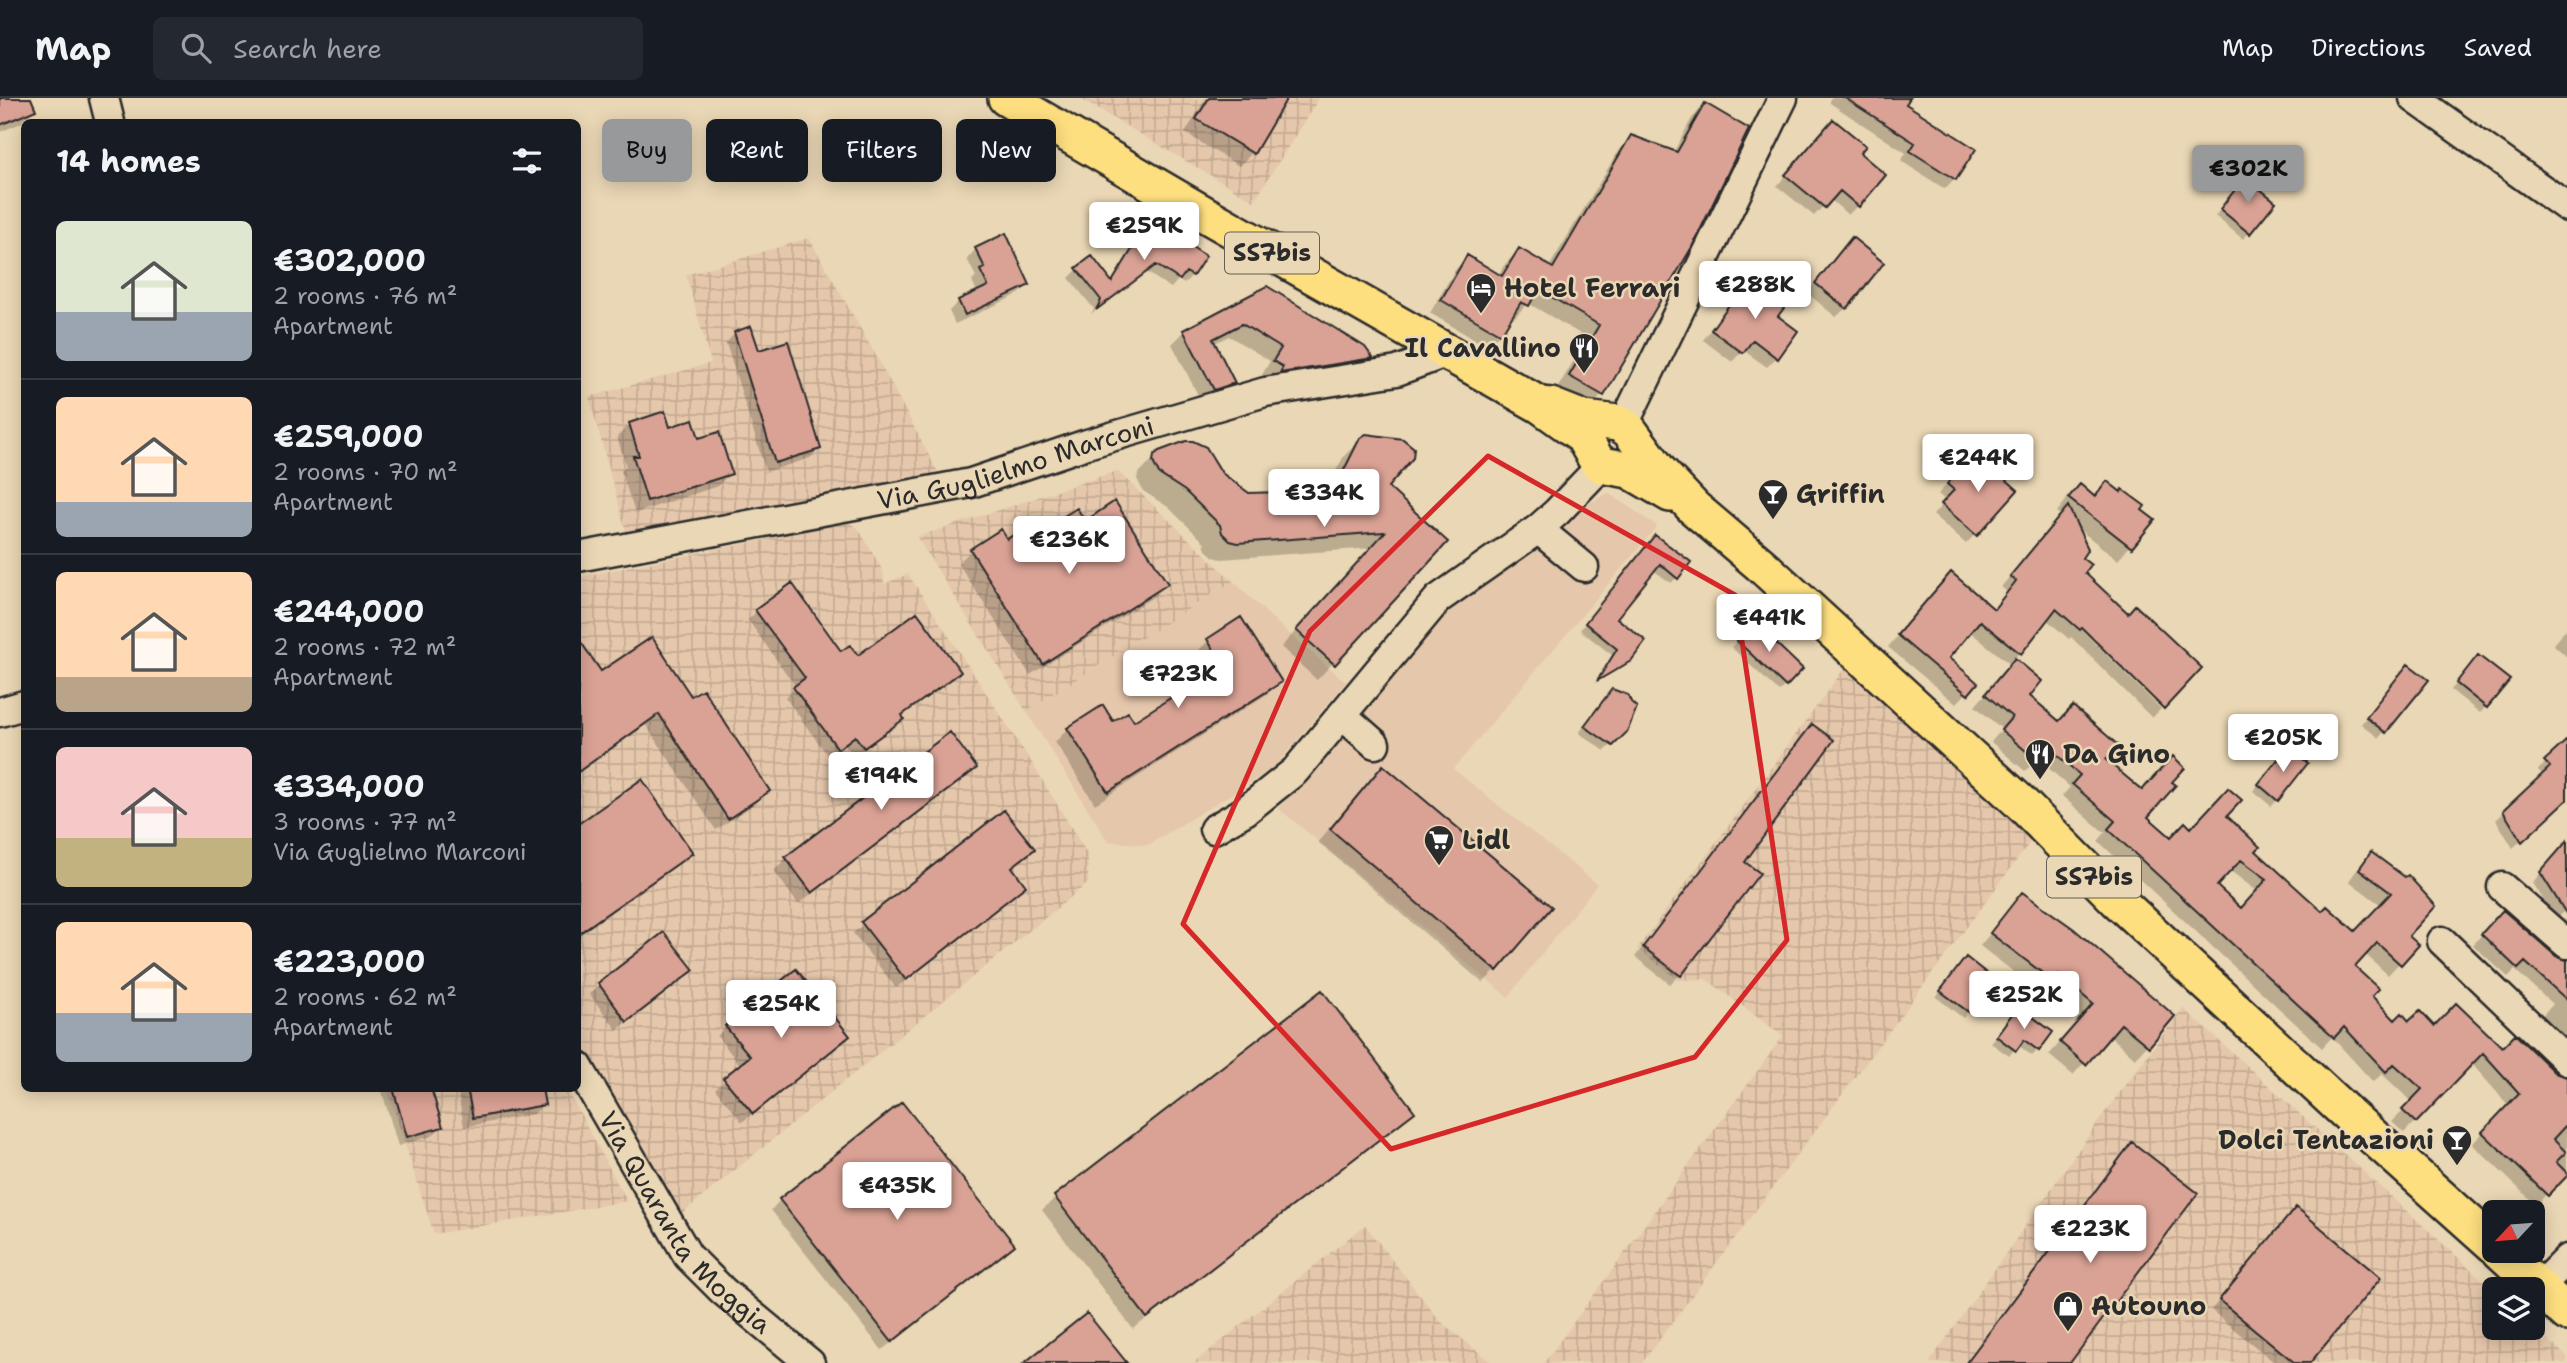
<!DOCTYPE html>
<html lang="en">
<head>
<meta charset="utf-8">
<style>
	:root { --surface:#171b24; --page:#242831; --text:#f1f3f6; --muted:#9ea1a6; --line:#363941; --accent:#98999b }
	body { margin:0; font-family:"Shantell Sans",sans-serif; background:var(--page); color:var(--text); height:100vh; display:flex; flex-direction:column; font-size:26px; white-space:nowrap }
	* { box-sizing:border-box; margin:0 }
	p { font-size:23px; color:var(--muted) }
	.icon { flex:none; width:38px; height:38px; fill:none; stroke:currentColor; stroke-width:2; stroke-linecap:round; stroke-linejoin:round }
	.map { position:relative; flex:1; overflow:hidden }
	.sheet { position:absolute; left:21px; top:21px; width:560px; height:973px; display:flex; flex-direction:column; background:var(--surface); border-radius:10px; box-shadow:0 4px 18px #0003 }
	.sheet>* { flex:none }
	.hud { position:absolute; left:602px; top:21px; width:665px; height:63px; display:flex; gap:14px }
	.needle { width:46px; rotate:244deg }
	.tools { position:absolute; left:2482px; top:1102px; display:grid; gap:14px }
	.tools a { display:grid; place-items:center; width:63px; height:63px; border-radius:10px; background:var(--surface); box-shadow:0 4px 18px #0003; font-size:35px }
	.price { position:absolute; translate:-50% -60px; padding:0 16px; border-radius:7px; background:#fff; color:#222; font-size:23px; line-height:46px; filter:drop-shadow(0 2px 4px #0008) }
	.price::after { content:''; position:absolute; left:50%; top:42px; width:21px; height:16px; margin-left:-10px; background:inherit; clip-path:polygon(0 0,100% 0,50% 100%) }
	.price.selected { background:var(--accent); color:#111 }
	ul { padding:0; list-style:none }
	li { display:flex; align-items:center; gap:21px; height:175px; padding:0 35px }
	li+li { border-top:2px solid var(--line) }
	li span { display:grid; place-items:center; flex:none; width:196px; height:140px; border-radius:10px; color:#555 }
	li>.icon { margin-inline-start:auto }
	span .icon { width:84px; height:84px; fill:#fffc; stroke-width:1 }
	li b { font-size:30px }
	h2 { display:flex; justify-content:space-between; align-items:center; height:84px; padding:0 35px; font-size:30px }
	.pill { padding:0 24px; border-radius:10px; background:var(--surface); box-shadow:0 4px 18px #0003; font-size:24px; line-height:63px }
	.pill.selected { background:var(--accent); color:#111 }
	header { display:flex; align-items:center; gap:42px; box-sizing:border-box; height:98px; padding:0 35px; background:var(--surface); border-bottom:2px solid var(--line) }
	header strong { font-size:33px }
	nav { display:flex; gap:38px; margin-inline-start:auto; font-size:24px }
	.search { width:490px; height:63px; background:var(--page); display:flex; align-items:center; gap:18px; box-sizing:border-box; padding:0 24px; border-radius:10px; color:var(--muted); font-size:26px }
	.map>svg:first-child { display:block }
	.built { fill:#e5c7ab }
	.industrial { fill:url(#industrial-grid) }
	.shadow { fill:#0003; fill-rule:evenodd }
	.building { fill:#daa295; stroke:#2b2b2b; stroke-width:2; fill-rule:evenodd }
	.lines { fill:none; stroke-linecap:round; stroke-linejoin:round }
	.minor-casing { stroke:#2b2b2b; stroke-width:33 }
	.major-casing { stroke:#2b2b2b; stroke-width:40 }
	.minor { stroke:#ead7b5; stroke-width:28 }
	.major { stroke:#fedf80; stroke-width:35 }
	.marked { fill:none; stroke:#d62828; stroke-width:5; stroke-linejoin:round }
	.labels { text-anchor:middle; stroke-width:5; stroke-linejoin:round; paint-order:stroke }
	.shield { fill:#ead7b5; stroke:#645f54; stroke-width:2 }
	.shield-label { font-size:24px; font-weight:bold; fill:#2b2b2b }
	.poi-label { font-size:26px; font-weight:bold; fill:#2b2b2b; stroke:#ead7b5; text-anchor:start }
	.street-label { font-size:26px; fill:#2b2b2b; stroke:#ead7b5 }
</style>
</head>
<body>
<header>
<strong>Map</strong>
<div class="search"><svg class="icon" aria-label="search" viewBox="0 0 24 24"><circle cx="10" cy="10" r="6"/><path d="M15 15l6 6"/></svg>Search here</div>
<nav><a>Map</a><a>Directions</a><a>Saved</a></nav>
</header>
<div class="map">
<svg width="2567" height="1265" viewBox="0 0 2567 1265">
	<defs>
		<pattern id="industrial-grid" width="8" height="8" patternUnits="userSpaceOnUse" patternTransform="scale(1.75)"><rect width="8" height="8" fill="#e5c7ab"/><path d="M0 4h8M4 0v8" fill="none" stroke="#c5ab93"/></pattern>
	</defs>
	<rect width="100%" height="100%" fill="#ead7b5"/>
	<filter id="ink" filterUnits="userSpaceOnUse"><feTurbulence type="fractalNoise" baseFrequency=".0143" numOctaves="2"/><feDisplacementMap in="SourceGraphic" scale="14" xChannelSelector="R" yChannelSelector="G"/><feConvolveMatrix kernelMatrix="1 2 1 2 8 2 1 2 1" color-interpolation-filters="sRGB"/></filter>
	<g filter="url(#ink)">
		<path class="built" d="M1608,395L1657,428L1453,671L1597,786L1508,899L1278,710L1320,670L1449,510L1549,445L1586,407Z
			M1233,483L1281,529L1346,584L1277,666L1259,679L1148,747L1108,743L1026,613Z"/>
		<path class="industrial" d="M1079,0H1319L1254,103Z
			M809,140L879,263L943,384L627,437L589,299L711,265L686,177Z
			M1117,373L1233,483L1026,613L917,439Z
			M849,425L858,430L883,473L884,486L908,476L1030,662L1088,757V785L681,1116L578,938V479Z
			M1850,563L2034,739L1642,1265H1544L1783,938L1706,881L1679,882L1637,851Z
			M2183,910L2494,1192V1230H2532V1227L2567,1259V1265H1929L2103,1017Z
			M387,991H567L627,1103L434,1136Z
			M1365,1127L1440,1223L1492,1265H1194Z"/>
		<path class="shadow" d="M0,0H29L34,12L21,25L0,34Z
			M1206,0H1285L1252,55L1239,68L1185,35Z
			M1830,0H1908L1904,7L1973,51L1954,81L1945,91L1901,63L1906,55L1830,5Z
			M1705,7L1690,149L1602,297L1590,310L1557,291L1587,240L1528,205L1514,220L1510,218L1499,236L1487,249L1430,215L1455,172L1467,160L1498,178L1506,165L1519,152L1549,169L1619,52L1631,39L1673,55L1692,20Z
			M1824,32L1858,55L1857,108L1848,117L1830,101L1814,118L1777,88Z
			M2240,87L2249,135L2243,141L2215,118Z
			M1150,125L1204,158L1192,177L1184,186L1178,182L1171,190L1146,174L1091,216L1094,211L1069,180L1077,172L1110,185L1142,133Z
			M976,151L1028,187L1019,196L955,226L949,213L959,203L977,194L972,183L976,179L967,161Z
			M1842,151L1846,210L1836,219L1807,195Z
			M1749,181L1775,219L1777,259L1767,269L1743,252L1732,264L1703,242Z
			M1267,191L1371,260L1358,272L1271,283L1262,277L1270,263L1229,238L1213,246L1233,285L1220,298L1201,303L1172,246L1184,234Z
			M735,235L758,254L819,351L810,360L766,374L726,245Z
			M630,326L669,331L698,343L730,375L718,388L635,415L621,373L626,368L617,339Z
			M1361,341L1386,390L1445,444L1317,582L1281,549L1372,450L1221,461L1214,459L1206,452L1204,444L1168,409L1143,393L1137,381L1138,376L1155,359L1221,376L1249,397L1322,392L1327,389L1344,358Z
			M1966,366L2016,392L1966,446L1933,417L1946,403L1938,396Z
			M2108,386L2152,422L2118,462L2076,429L2082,475L2128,517L2199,570L2077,522L2075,525L2161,611L2152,620L2071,539L2069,541L2046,521L2014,561L2040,584L2027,598L2104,663L2146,719L2171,741L2225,719L2254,753L2322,815L2355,835L2381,807L2349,783L2360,767L2372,756L2405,782L2407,838L2416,847L2388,877L2365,856L2353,869L2370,898L2395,925L2434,930L2502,951L2567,981V1075L2536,1107L2472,1046L2509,1008L2471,965L2404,1035L2392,1024L2412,1004L2382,976L2373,984L2332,939L2322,950L2098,743L2105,735L2062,698L2070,689L2038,661L2025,673L1991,644L2002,631L1975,608L2011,567L1969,533L1947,560L1976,585L1956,606L1888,549L1941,487L1993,512L2007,494L2001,489L2061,417L2057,414L2067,401L2080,388L2094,400ZM2229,772L2257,793L2241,811L2215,788Z
			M1084,425L1166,486L1153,499L1030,577L958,465L971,453L1046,432Z
			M1650,445L1677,479L1671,485L1653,472L1615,520L1630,562L1623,569L1595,585L1612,557L1580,532Z
			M757,513L841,556L959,574L900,619L902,621L893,629L854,658L845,646L828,658L785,599L796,589L748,522Z
			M1753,526L1801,571L1779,594L1731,549Z
			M2567,530V559L2553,546Z
			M578,543L601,575L691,601L768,693L756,705L716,732L646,627L578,675Z
			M1208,543L1280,584L1267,596L1095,706L1055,644L1068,631L1134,626L1196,586L1191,579L1203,567L1195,556Z
			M2473,565L2486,609L2480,615L2451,592Z
			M2403,574L2426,582L2379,640L2361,626Z
			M1606,599L1625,633L1605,653L1579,635Z
			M1812,628L1743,764L1680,877L1670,886L1635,859Z
			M2567,644V700L2513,750L2496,722L2543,677L2538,672Z
			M2282,657L2277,702L2271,708L2253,693Z
			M974,670L962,682L798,806L774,773L786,760Z
			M1371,682L1496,872L1483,885L1318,744Z
			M642,683L691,755L678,767L578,838V728Z
			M1004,714L1010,770L1024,787L896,890L853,835Z
			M2567,745V810L2555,822L2541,811L2545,806L2532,785Z
			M2022,796L2173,918L2135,960L2109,937L2073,977L2049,957L2082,919L2047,889L2041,895L1980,848Z
			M2493,823L2555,860L2567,864V943L2540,920L2552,906L2515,872L2508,879L2473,847Z
			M664,836L691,872L617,932L589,896Z
			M1960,867L1993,882L1963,920L1936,899Z
			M2012,917L2038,952L2032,958L2018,947L2009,958L1991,945Z
			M726,929L838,947L742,1024L715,991L741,968L717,938Z
			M381,990H429L441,1029L432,1038L398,1048Z
			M457,990H540L543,1006L534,1016L464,1029Z
			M1413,1013L1400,1026L1133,1231L1042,1112L1055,1100Z
			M2132,1047L2068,1265H1965L2121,1058Z
			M780,1102L1003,1156L882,1252L771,1112Z
			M2287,1121L2308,1265H2275L2211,1212Z"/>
		<path class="building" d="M0,0H31L36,12L0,27Z
			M1209,0H1287L1254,56L1196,21Z
			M1845,0H1910L1906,6L1976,51L1956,82L1910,53L1915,45Z
			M1705,5L1749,31L1692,149L1604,298L1569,278L1599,227L1538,191L1529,208L1521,204L1501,237L1441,202L1467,157L1502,178L1519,150L1553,170L1631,37L1677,54Z
			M1833,21L1866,48L1860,55L1886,77L1859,109L1840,93L1825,110L1785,77Z
			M2245,79L2276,104L2250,136L2220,111Z
			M1150,122L1206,158L1193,178L1186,174L1180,182L1156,167L1096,212L1101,202L1076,170L1092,158L1112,184Z
			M1006,135L1030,187L965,217L958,202L988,188L980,172L985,170L975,150Z
			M1852,139L1884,165L1847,211L1815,185Z
			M1749,179L1787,206L1778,218L1798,233L1778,261L1753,242L1743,255L1711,232Z
			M1267,188L1365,249L1373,260L1280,275L1283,269L1273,263L1281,250L1242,226L1213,241L1235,285L1214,292L1183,232Z
			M751,228L759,252L788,243L821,351L775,365L734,234Z
			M665,313L670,329L693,321L699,340L719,334L732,376L647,403L633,358H639L629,325Z
			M1366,336L1403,341L1414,350L1413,360L1388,389L1448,444L1335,567L1296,532L1385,434L1238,445L1230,443L1222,435L1220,427L1185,393L1159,376L1153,364L1154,357L1159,353L1186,343H1193L1206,349L1222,375L1249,395L1315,393L1328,388L1343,374L1360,340Z
			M1975,354L2018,392L1977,438L1941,406L1954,392L1947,386Z
			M2107,383L2121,394L2122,391L2145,408L2142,412L2155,422L2132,450L2068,400L2080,386L2095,399Z
			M1115,403L1168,486L1043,566L970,451L1001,431L1007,441L1040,420L1046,429L1077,410L1085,423Z
			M2068,408L2088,451L2082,460L2091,467L2085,475L2128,515L2135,507L2202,570L2164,611L2082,530L2080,532L2056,511L2021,556L1980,523L1949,560L1978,585L1968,597L1897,537L1951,474L1994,511L2016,483L2010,478Z
			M1655,437L1691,464L1678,481L1660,466L1617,520L1646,543L1631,563L1597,583L1617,551L1585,525Z
			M792,485L841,553L850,547L858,557L917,514L961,574L902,617L904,621L864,650L855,638L838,651L793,589L805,580L755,512Z
			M1241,519L1282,584L1108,694L1067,630L1103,607L1113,623L1128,614L1134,623L1210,575L1203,564L1216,556L1207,541Z
			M1753,523L1803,571L1786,589L1736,542Z
			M652,539L691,598L703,591L770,693L728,721L659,616L578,674V540L601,573Z
			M2478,557L2510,582L2487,610L2456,585Z
			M2015,560L2042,583L2030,598L2059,623L2073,608L2119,648L2106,662L2142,692L2173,658L2185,670L2172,684L2176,687L2148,719L2171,739L2185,724L2191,730L2228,690L2242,702L2227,718L2260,749L2256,753L2322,813L2327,808L2355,833L2391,795L2359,771L2371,754L2405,779L2408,777L2436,808L2409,838L2419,847L2401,867L2377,845L2355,869L2379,891L2372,898L2395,922L2402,915L2409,923L2420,913L2434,928L2456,905L2502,949L2515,936L2555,975L2567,979V1026L2553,1041L2566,1054L2556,1064L2567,1075V1078L2548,1098L2482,1034L2519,995L2483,955L2416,1025L2402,1012L2422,991L2394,966L2386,974L2344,929L2334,940L2108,731L2115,723L2072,686L2080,677L2049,650L2038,663L2001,632L2012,619L1985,596ZM2241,762L2267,781L2241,810L2217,788Z
			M2408,566L2429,582L2386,635L2366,619Z
			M1612,591L1628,597L1631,604L1637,609L1627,634L1613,648L1584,628Z
			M1812,626L1834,642L1745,764L1760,775L1681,878L1643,849Z
			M950,634L977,670L812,795L785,759Z
			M2567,642V702L2522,744L2503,713L2550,669L2544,663Z
			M2288,649L2308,665L2278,703L2258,686Z
			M1383,667L1552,809L1497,873L1330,731Z
			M642,681L693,755L578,836V726Z
			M1004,712L1035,751L1012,769L1026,788L906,882L861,824Z
			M2567,743V817L2540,774Z
			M2022,794L2074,831L2175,918L2149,949L2121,926L2086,967L2060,944L2093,906L2059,877L2054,884L1990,835Z
			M2503,812L2556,858L2567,862V902L2525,864L2518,871L2481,836Z
			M664,834L694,872L627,924L598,885Z
			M1966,859L1995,882L1970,915L1940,893Z
			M796,871L850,938L753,1016L723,980L750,958L725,928Z
			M1322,892L1415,1014L1147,1220L1054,1098Z
			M2018,908L2053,934L2039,953L2024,942L2016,953L1996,938Z
			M393,990H431L443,1029L407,1039Z
			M467,990H542L545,1007L473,1020Z
			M902,1004L1015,1147L892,1244L779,1101Z
			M2132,1044L2198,1095L2105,1218L2070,1265H1966Z
			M2296,1109L2381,1180L2310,1265H2295L2219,1202Z
			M1087,1215L1127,1265H1024Z"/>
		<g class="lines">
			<g class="minor-casing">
				<g id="minor">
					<path d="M104,0L110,24"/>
					<path d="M2414,0L2567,109"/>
					<path d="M1623,328L1783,0"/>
					<path d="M1538,431L1584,469"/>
					<path id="s1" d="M578,459L971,385L1087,346L1265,294L1397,273L1448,254"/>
					<path d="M0,614L24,607"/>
					<path d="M1342,617L1375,646"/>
					<path d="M1214,731L1245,713L1295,673L1438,501L1538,431L1557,414L1602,367"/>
					<path d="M2502,789L2567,846"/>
					<path d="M2442,843L2567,963"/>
					<path id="s2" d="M578,968L688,1158L723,1193L810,1265"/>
					<path d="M2539,1189L2567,1161"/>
				</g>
			</g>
			<g class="major-casing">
				<path id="major" d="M1006,0L1194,110L1540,307L1582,337L1597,363L1602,367L1629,372L1670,396
					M1540,307L1551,308L1584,321L1618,325L1629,332L1659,373L1694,410L1761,467L2021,705L2116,801L2341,1010L2494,1147
					M2500,1153L2567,1215"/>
			</g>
			<use href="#minor" class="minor"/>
			<use href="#major" class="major"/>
		</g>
	</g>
	<path class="marked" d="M1488,358L1735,497L1787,842L1695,959L1391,1051L1183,826L1310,533Z"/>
	<defs>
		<g id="hotel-pin" transform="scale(1.575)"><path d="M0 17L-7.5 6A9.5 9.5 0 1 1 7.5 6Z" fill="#2b2b2b" stroke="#ead7b5"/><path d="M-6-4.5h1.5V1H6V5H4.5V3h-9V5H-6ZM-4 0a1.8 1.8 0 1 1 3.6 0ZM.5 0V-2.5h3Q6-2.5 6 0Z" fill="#fff"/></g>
		<g id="restaurant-pin" transform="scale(1.575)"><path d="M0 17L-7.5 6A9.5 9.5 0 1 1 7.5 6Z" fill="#2b2b2b" stroke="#ead7b5"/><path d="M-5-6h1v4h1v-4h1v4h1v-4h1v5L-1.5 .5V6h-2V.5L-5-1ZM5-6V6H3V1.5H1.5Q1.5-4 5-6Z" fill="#fff"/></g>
		<g id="bar-pin" transform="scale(1.575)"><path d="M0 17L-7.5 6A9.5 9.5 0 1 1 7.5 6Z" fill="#2b2b2b" stroke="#ead7b5"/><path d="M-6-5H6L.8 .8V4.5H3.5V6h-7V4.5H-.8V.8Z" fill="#fff"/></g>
		<g id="supermarket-pin" transform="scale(1.575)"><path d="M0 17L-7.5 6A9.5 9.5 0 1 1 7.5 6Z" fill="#2b2b2b" stroke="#ead7b5"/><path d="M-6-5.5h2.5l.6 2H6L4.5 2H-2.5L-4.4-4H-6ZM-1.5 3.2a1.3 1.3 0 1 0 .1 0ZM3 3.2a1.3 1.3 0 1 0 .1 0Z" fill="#fff"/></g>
		<g id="shop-pin" transform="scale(1.575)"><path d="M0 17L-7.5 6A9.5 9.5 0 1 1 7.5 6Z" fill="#2b2b2b" stroke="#ead7b5"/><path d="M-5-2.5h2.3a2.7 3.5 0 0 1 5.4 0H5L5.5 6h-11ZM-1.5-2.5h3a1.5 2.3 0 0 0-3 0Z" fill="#fff"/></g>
	</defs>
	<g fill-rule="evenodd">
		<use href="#hotel-pin" x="1481" y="190"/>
		<use href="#restaurant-pin" x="1584" y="250"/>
		<use href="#bar-pin" x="1773" y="396"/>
		<use href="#restaurant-pin" x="2040" y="656"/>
		<use href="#supermarket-pin" x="1439" y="742"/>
		<use href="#bar-pin" x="2457" y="1042"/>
		<use href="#shop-pin" x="2068" y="1208"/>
	</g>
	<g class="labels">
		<g class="shield">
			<rect x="1225" y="134.5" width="94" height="41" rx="5"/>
			<rect x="2047" y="758.5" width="94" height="41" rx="5"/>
		</g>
		<g class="shield-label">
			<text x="1272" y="163">SS7bis</text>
			<text x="2094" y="787">SS7bis</text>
		</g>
		<g class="poi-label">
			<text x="1504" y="199">Hotel Ferrari</text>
			<text x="1561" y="259" text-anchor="end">Il Cavallino</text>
			<text x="1796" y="405">Griffin</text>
			<text x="2063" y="665">Da Gino</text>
			<text x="1462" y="751">Lidl</text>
			<text x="2434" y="1051" text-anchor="end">Dolci Tentazioni</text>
			<text x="2091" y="1217">Autouno</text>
		</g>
		<g class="street-label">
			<text dy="9" stroke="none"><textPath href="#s1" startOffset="448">Via Guglielmo Marconi</textPath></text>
			<text dy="9" stroke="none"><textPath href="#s2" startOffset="191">Via Quaranta Moggia</textPath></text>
		</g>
	</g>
</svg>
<div class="tools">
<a><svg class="needle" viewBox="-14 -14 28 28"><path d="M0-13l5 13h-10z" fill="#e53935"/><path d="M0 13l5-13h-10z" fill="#9ea1a6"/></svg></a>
<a><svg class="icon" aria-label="layers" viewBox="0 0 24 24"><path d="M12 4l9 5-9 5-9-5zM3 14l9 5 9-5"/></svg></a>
</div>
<b class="price selected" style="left:2248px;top:107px">€302K</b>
<b class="price" style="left:1144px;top:164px">€259K</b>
<b class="price" style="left:1755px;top:223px">€288K</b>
<b class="price" style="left:1978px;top:396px">€244K</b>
<b class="price" style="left:1324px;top:431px">€334K</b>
<b class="price" style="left:1069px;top:478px">€236K</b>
<b class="price" style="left:1769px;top:556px">€441K</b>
<b class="price" style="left:1178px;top:612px">€723K</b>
<b class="price" style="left:2283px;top:676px">€205K</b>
<b class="price" style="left:881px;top:714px">€194K</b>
<b class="price" style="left:2024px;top:933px">€252K</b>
<b class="price" style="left:781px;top:942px">€254K</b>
<b class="price" style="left:897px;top:1124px">€435K</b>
<b class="price" style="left:2090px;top:1167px">€223K</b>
<div class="hud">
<a class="pill selected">Buy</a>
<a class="pill">Rent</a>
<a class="pill">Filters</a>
<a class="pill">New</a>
</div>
<section class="sheet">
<h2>14 homes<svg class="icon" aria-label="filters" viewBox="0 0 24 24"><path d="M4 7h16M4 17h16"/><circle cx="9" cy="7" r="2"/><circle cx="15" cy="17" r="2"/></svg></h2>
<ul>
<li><span style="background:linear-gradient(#dfe7d0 65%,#9aa5b1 0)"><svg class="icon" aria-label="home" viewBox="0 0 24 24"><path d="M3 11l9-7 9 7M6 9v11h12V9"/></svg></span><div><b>€302,000</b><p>2 rooms · 76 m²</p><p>Apartment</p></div></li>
<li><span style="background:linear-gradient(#ffd9b3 75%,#9aa5b1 0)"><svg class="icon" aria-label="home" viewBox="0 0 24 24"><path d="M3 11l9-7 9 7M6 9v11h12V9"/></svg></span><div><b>€259,000</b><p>2 rooms · 70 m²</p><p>Apartment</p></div></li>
<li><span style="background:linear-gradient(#ffd9b3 75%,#b9a48a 0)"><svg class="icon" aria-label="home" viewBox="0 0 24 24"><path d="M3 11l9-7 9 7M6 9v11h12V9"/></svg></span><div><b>€244,000</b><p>2 rooms · 72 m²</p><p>Apartment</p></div></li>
<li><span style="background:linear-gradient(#f6c9c9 65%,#c2b280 0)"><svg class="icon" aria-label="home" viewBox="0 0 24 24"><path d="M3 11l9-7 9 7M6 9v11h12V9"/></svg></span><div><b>€334,000</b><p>3 rooms · 77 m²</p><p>Via Guglielmo Marconi</p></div></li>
<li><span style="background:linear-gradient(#ffd9b3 65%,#9aa5b1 0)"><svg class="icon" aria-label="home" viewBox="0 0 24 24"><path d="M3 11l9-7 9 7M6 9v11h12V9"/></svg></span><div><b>€223,000</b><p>2 rooms · 62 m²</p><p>Apartment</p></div></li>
</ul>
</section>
</div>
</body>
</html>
